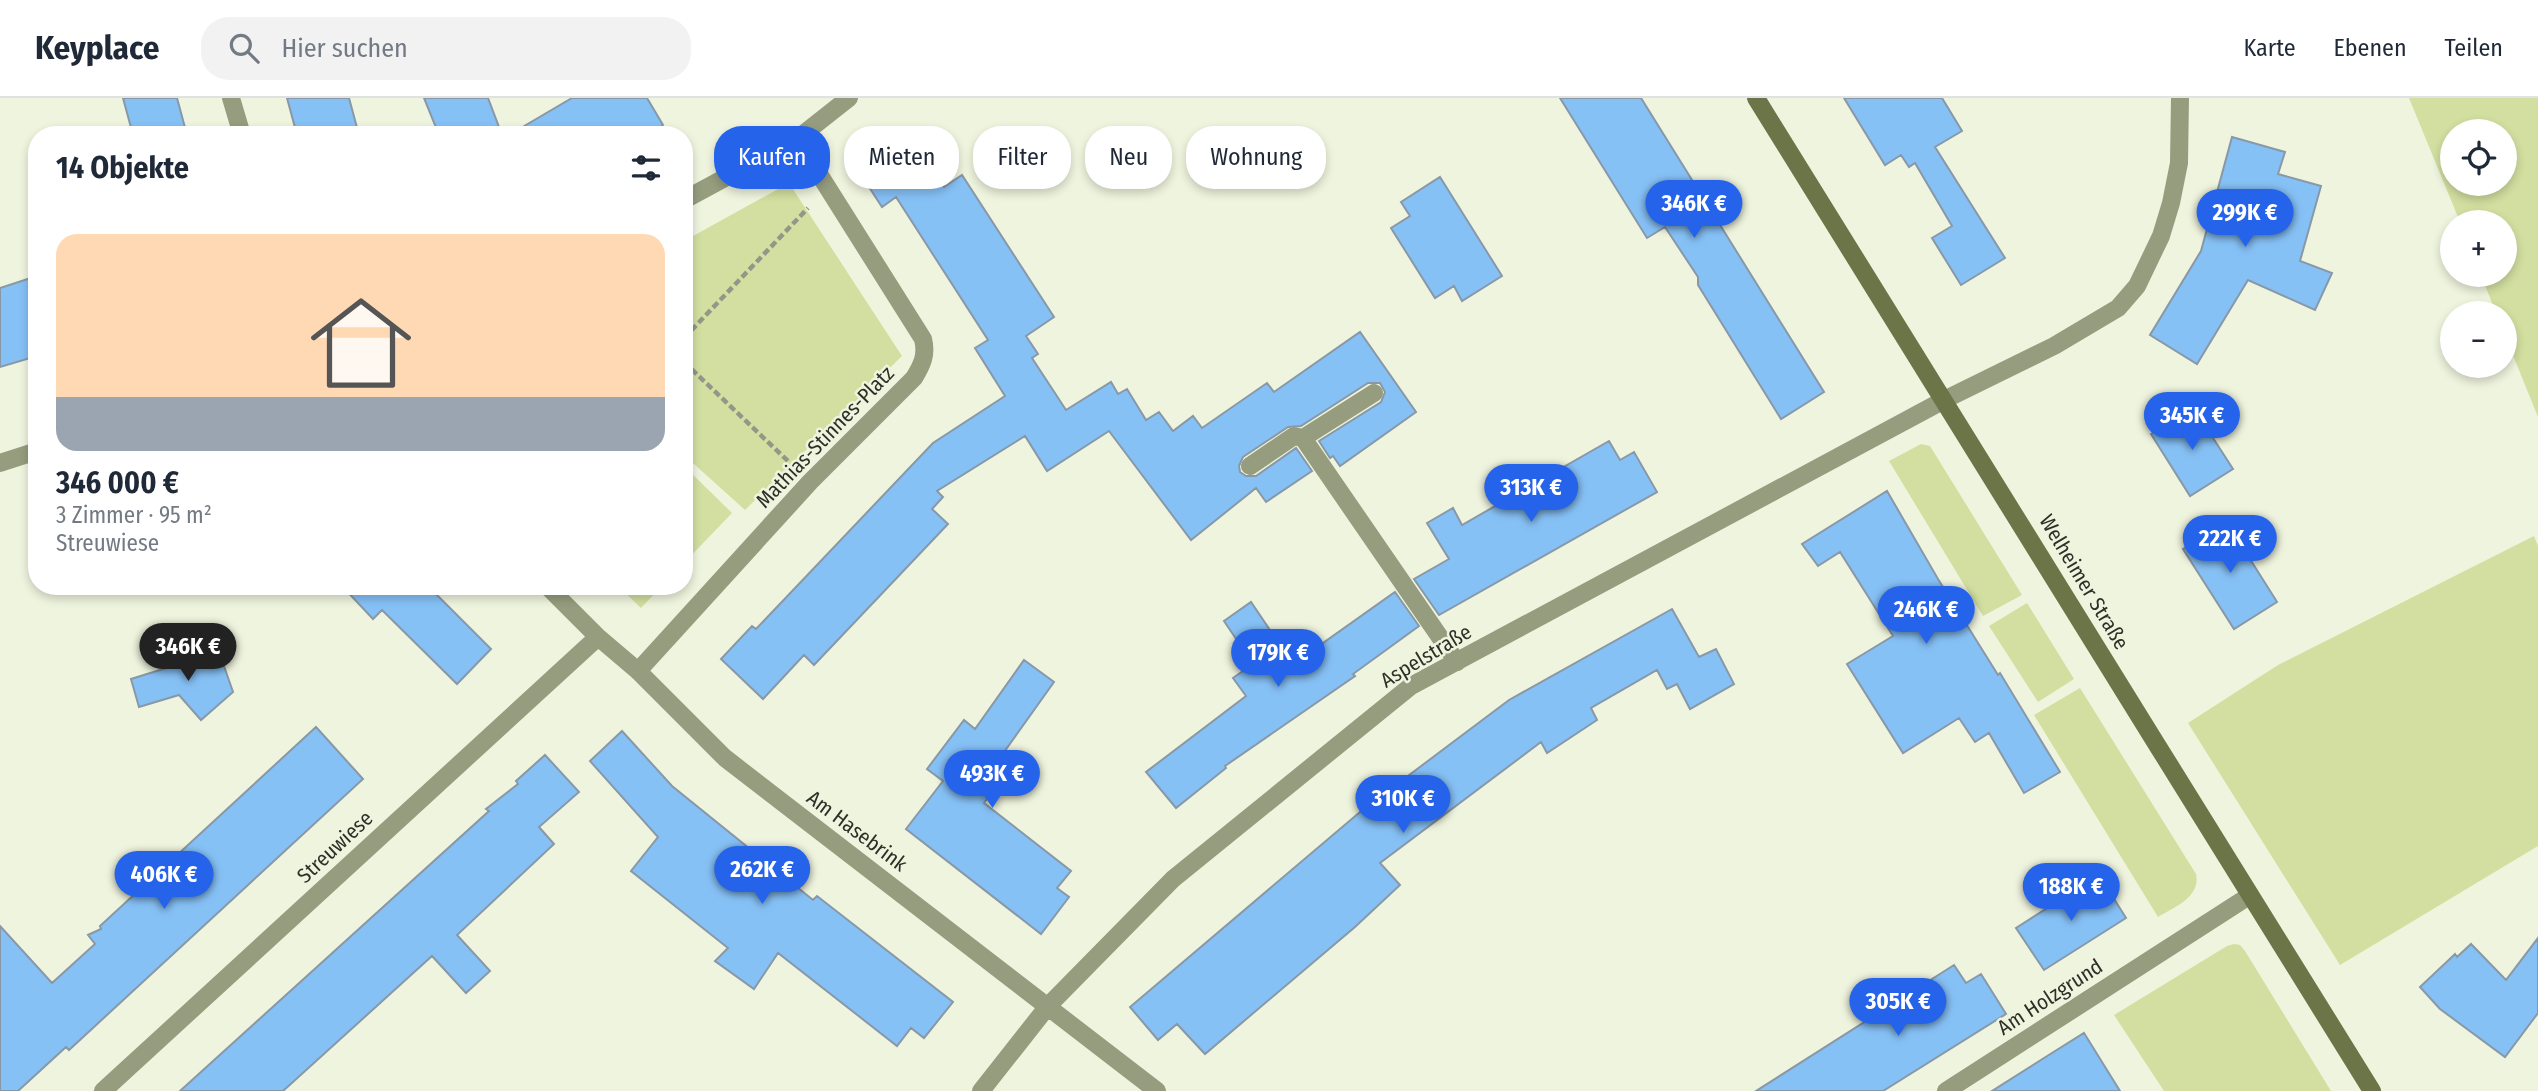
<!DOCTYPE html>
<html lang="de">
<head>
<meta charset="utf-8">
<style>
	:root { --surface:#fff; --page:#f2f2f3; --text:#1f2937; --muted:#747a83; --line:#e0e1e3; --accent:#2563eb }
	body { margin:0; font-family:"Fira Sans Condensed",sans-serif; background:var(--page); color:var(--text); height:100vh; display:flex; flex-direction:column; font-size:26px; white-space:nowrap }
	* { box-sizing:border-box; margin:0 }
	p { font-size:23px; color:var(--muted) }
	.icon { flex:none; width:38px; height:38px; fill:none; stroke:currentColor; stroke-width:2; stroke-linecap:round; stroke-linejoin:round }
	.map { position:relative; flex:1; overflow:hidden }
	.side { position:absolute; left:28px; top:28px; width:665px; height:469px; display:flex; flex-direction:column; background:var(--surface); border-radius:28px; box-shadow:0 4px 10px #0003 }
	.side>* { flex:none }
	.guide { position:absolute; left:714px; top:28px; width:665px; height:63px; display:flex; gap:14px }
	.buttons { position:absolute; left:2440px; top:21px; display:grid; gap:14px }
	.buttons a { display:grid; place-items:center; width:77px; height:77px; border-radius:50%; background:var(--surface); box-shadow:0 4px 10px #0003; font-size:35px }
	.price { position:absolute; translate:-50% -60px; padding:0 16px; border-radius:24px; background:var(--accent); color:#fff; font-size:23px; line-height:46px; filter:drop-shadow(0 2px 4px #0008) }
	.price::after { content:''; position:absolute; left:50%; top:42px; width:21px; height:16px; margin-left:-10px; background:inherit; clip-path:polygon(0 0,100% 0,50% 100%) }
	.price.selected { background:#222; color:#fff }
	ul { padding:0; list-style:none }
	li { display:grid; align-content:center; gap:14px; height:371px; padding:0 28px }
	li span { display:grid; place-items:center; height:217px; border-radius:21px; color:#555 }
	li>.icon { margin-inline-start:auto }
	span .icon { width:126px; height:126px; fill:#fffc; stroke-width:1 }
	li b { font-size:30px }
	h2 { display:flex; justify-content:space-between; align-items:center; height:84px; padding:0 28px; font-size:30px }
	.pill { padding:0 24px; border-radius:28px; background:var(--surface); box-shadow:0 4px 10px #0003; font-size:24px; line-height:63px }
	.pill.selected { background:var(--accent); color:#fff }
	header { display:flex; align-items:center; gap:42px; box-sizing:border-box; height:98px; padding:0 35px; background:var(--surface); border-bottom:2px solid var(--line) }
	header strong { font-size:33px }
	nav { display:flex; gap:38px; margin-inline-start:auto; font-size:24px }
	.search { width:490px; height:63px; background:var(--page); display:flex; align-items:center; gap:18px; box-sizing:border-box; padding:0 24px; border-radius:28px; color:var(--muted); font-size:26px }
	.map>svg:first-child { display:block }
	.green { fill:#d2dfa0; fill-rule:evenodd }
	.building { fill:#86c1f6; stroke:#8898a7; stroke-width:2 }
	.lines { fill:none; stroke-linecap:round; stroke-linejoin:round }
	.path { stroke:#949788; stroke-width:4.5; stroke-dasharray:7 3.5; stroke-linecap:butt }
	.lane { stroke:#969d7e; stroke-width:18 }
	.street { stroke:#969d7e; stroke-width:18 }
	.secondary { stroke:#6c7547; stroke-width:18 }
	.labels { text-anchor:middle; stroke-width:5; stroke-linejoin:round; paint-order:stroke }
	.street-label { font-size:21px; fill:#2e3028; stroke:#eff4de }
</style>
</head>
<body>
<header>
<strong>Keyplace</strong>
<div class="search"><svg class="icon" aria-label="search" viewBox="0 0 24 24"><circle cx="10" cy="10" r="6"/><path d="M15 15l6 6"/></svg>Hier suchen</div>
<nav><a>Karte</a><a>Ebenen</a><a>Teilen</a></nav>
</header>
<div class="map">
<svg width="2538" height="993" viewBox="0 0 2538 993">
	<rect width="100%" height="100%" fill="#eff4de"/>
	<path class="green" d="M2409,0H2538V319L2504,235V215H2496L2481,177H2504V124H2460ZM2452,33H2504V86H2452Z
		M789,85L902,258L745,412L684,357V143Z
		M1921,346L1930,348L2022,497L1983,518L1889,363Z
		M684,368L732,415L684,465Z
		M2534,438L2538,448V748L2340,867L2188,625L2278,567Z
		M618,488H662L641,510Z
		M2027,505L2074,581L2038,604L1989,528Z
		M2080,590L2196,776C2201,799 2175,809 2158,819L2034,617Z
		M2234,846L2240,847L2245,853L2331,993H2164L2114,917L2227,848Z"/>
	<path class="building" d="M123,0H177L187,37H133Z
		M287,0H349L359,37H297Z
		M424,0H488L502,37H439Z
		M572,0H647L663,27L646,37H509Z
		M1560,0H1641L1824,294L1781,321L1698,187V179L1665,129L1647,140Z
		M1844,0H1942L1962,33L1935,49L2005,160L1961,187L1932,140L1952,128L1915,65L1909,69L1901,57L1885,67Z
		M2232,39L2285,54L2278,76L2321,88L2300,163L2332,175L2315,212L2248,182L2197,266L2150,237L2201,153Z
		M903,42L927,80L936,74L944,89L962,77L1054,219L1026,238L1038,256L1032,260L1066,312L1111,284L1118,296L1127,291L1146,322L1159,314L1173,333L1193,318L1202,330L1267,285L1274,294L1360,234L1416,314L1340,368L1333,358L1330,360L1319,343L1381,304L1385,294L1380,285H1368L1301,328L1288,329L1243,359L1239,368L1240,374L1246,378H1256L1296,350L1312,373L1266,404L1256,390L1191,442L1109,333L1047,373L1025,338L937,393L943,399L932,411L948,426L814,567L804,557L763,601L721,561L752,528L756,531L933,345L1005,298L975,250L988,242L896,99L882,109L858,72Z
		M1440,79L1502,178L1462,203L1454,188L1435,200L1391,130L1410,118L1401,104Z
		M37,178V258L0,269V190Z
		M2193,309L2233,371L2190,398L2151,336Z
		M1609,343L1620,362L1634,354L1657,394L1439,517L1414,481L1449,461L1427,425L1453,410L1462,427Z
		M1887,393L1938,481L1998,577L2000,575L2060,674L2024,695L1989,635L1975,644L1959,620L1903,655L1847,566L1893,538L1840,454L1818,468L1802,446Z
		M2226,423L2277,504L2234,531L2183,451Z
		M342,488H428L491,551L457,586L382,512L373,521Z
		M1395,494L1419,528L1353,576L1355,578L1225,668L1226,670L1176,710L1146,674L1246,598L1233,580L1253,566L1224,523L1251,504L1280,547L1300,533L1313,552Z
		M1672,511L1699,559L1716,551L1734,586L1690,611L1677,586L1667,591L1657,572L1591,610L1597,622L1547,655L1541,644L1380,765L1400,787L1355,829L1205,956L1177,926L1158,942L1130,909L1360,714L1509,602Z
		M217,548L233,594L201,622L179,597L139,609L131,581L189,563L188,558Z
		M1024,562L1054,584L1002,657L1014,666L984,705L1071,773L1057,790L1069,799L1041,836L906,731L943,683L927,671L964,622L975,631Z
		M316,629L363,681L69,952L66,949L18,993H0V828L52,885L95,846L88,837L101,831L100,828Z
		M622,633L672,688L813,802L817,798L953,904L924,940L911,930L897,948L778,855L754,891L715,863L728,850L631,773L658,739L590,663Z
		M545,657L579,694L539,729L554,746L457,837L490,873L466,895L432,858L283,993H180L489,713L486,711L518,686L516,683Z
		M2099,777L2126,820L2044,872L2016,830Z
		M2538,840V915L2505,959L2440,911L2420,889L2455,856L2457,859L2471,846L2506,882Z
		M1954,867L1966,885L1981,876L2006,916L1883,993H1756Z
		M2084,935L2120,993H1992L2044,960Z"/>
	<g class="lines">
		<path class="path" d="M684,240L808,110
			M684,264L790,365"/>
		<path class="lane" d="M1374,295L1303,340L1457,564
			M1250,368L1294,338L1303,340"/>
		<path class="street" d="M231,0L242,37
			M684,102L797,41L849,0
			M0,365L37,353
			M547,488L598,539L638,573L725,660L1157,993
			M638,573L810,384L914,280C922,267 927,257 923,241L797,41
			M103,993L598,539
			M981,993L1048,908L1173,781L1411,588L1946,301L2054,248L2118,210L2137,188L2161,138L2171,105L2179,65L2180,0
			M1946,993L2249,798"/>
		<path class="secondary" d="M1756,0C1964,330 2165,663 2372,993"/>
	</g>
	<g class="labels">
		<g class="street-label">
			<text transform="translate(825 339) rotate(-46)" y="7">Mathias-Stinnes-Platz</text>
			<text transform="translate(2084 484) rotate(59)" y="7">Welheimer Straße</text>
			<text transform="translate(1426 558) rotate(-31)" y="7">Aspelstraße</text>
			<text transform="translate(857 733) rotate(37)" y="7">Am Hasebrink</text>
			<text transform="translate(335 749) rotate(-43)" y="7">Streuwiese</text>
			<text transform="translate(2050 899) rotate(-33)" y="7">Am Holzgrund</text>
		</g>
	</g>
</svg>
<div class="buttons">
<a><svg class="icon" aria-label="locate" viewBox="0 0 24 24"><circle cx="12" cy="12" r="6"/><path d="M12 2v4M12 18v4M2 12h4M18 12h4"/></svg></a>
<a>+</a>
<a>−</a>
</div>
<b class="price" style="left:1694px;top:142px">346K €</b>
<b class="price" style="left:2245px;top:151px">299K €</b>
<b class="price" style="left:2192px;top:354px">345K €</b>
<b class="price" style="left:1531px;top:426px">313K €</b>
<b class="price" style="left:2230px;top:477px">222K €</b>
<b class="price" style="left:1926px;top:548px">246K €</b>
<b class="price selected" style="left:188px;top:585px">346K €</b>
<b class="price" style="left:1278px;top:591px">179K €</b>
<b class="price" style="left:992px;top:712px">493K €</b>
<b class="price" style="left:1403px;top:737px">310K €</b>
<b class="price" style="left:762px;top:808px">262K €</b>
<b class="price" style="left:164px;top:813px">406K €</b>
<b class="price" style="left:2071px;top:825px">188K €</b>
<b class="price" style="left:1898px;top:940px">305K €</b>
<div class="guide">
<a class="pill selected">Kaufen</a>
<a class="pill">Mieten</a>
<a class="pill">Filter</a>
<a class="pill">Neu</a>
<a class="pill">Wohnung</a>
</div>
<section class="side">
<h2>14 Objekte<svg class="icon" aria-label="filters" viewBox="0 0 24 24"><path d="M4 7h16M4 17h16"/><circle cx="9" cy="7" r="2"/><circle cx="15" cy="17" r="2"/></svg></h2>
<ul>
<li><span style="background:linear-gradient(#ffd9b3 75%,#9aa5b1 0)"><svg class="icon" aria-label="home" viewBox="0 0 24 24"><path d="M3 11l9-7 9 7M6 9v11h12V9"/></svg></span><div><b>346 000 €</b><p>3 Zimmer · 95 m²</p><p>Streuwiese</p></div></li>
</ul>
</section>
</div>
</body>
</html>
